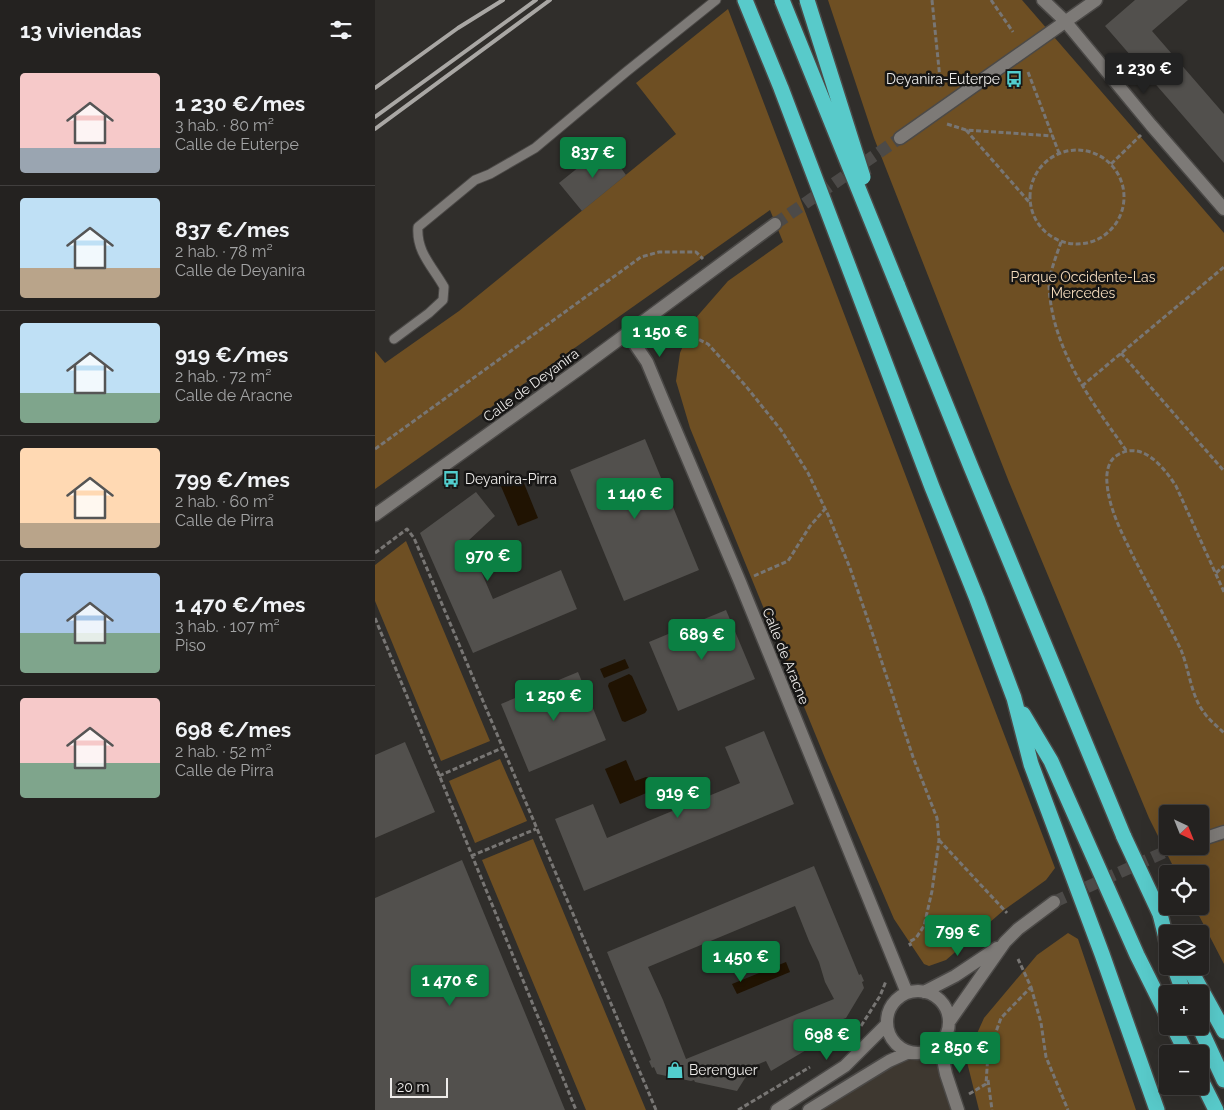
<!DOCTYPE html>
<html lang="es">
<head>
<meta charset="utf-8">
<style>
	:root { --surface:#242220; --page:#2c2a29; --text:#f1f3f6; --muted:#a3a4a5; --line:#413f3e; --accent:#0b8043 }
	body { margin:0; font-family:Raleway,sans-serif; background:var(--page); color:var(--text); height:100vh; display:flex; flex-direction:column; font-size:19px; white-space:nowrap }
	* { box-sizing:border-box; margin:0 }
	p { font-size:16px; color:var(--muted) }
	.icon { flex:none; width:28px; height:28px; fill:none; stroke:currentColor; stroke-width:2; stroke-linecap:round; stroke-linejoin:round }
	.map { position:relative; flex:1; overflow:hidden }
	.details { display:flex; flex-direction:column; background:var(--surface); width:375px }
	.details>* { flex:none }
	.needle { width:32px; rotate:137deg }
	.buttons { position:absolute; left:784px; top:805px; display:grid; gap:10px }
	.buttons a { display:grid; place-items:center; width:50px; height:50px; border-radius:5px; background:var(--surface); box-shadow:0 5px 20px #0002,0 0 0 1px var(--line); font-size:25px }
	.scale { position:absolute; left:15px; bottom:12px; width:58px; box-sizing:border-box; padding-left:5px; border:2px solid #eeecea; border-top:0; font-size:14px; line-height:18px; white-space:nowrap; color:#eeecea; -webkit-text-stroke:4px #171615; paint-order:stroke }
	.price { position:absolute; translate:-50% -42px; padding:0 11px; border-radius:5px; background:var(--accent); color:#fff; font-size:16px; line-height:32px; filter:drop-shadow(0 1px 2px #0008) }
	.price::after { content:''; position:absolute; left:50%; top:30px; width:15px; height:11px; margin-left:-8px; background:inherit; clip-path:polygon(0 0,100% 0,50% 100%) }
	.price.on { background:#222; color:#fff }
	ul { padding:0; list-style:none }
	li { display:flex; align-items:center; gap:15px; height:125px; padding:0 20px }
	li+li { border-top:1px solid var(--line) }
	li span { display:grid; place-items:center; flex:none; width:140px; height:100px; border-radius:5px; color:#555 }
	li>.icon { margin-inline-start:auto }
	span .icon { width:60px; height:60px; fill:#fffc; stroke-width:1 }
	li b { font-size:21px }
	h2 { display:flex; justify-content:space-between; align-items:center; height:60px; padding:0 20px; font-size:21px }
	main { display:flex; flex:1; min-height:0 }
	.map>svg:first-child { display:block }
	.built { fill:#3e3830 }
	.green { fill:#6e4f23; fill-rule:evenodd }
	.water { fill:#201302 }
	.building { fill:#52504d; fill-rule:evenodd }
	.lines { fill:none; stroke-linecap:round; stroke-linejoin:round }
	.street-tunnel { stroke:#4c4a48; stroke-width:12; stroke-dasharray:12 6; stroke-linecap:butt }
	.lane-casing { stroke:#4b4947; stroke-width:11 }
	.street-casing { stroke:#4b4947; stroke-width:15 }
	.highway-casing { stroke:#4b4947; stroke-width:18 }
	.path { stroke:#787674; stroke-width:3; stroke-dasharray:5 2.5; stroke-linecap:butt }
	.lane { stroke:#7d7a77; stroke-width:9 }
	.street { stroke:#7d7a77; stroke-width:12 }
	.highway { stroke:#58caca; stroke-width:15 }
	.rail { stroke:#a9a7a4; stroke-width:4 }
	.highway-bridge-casing { stroke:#4b4947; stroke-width:18; stroke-linecap:butt }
	.highway-bridge { stroke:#58caca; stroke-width:15 }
	.labels { text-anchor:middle; stroke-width:5; stroke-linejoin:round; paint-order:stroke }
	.poi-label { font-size:14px; fill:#eeecea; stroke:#171615; text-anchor:start }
	.park-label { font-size:14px; fill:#f6ddbe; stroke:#171615 }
	.street-label { font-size:14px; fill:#eeecea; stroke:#171615 }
</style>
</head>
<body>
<main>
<section class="details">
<h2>13 viviendas<svg class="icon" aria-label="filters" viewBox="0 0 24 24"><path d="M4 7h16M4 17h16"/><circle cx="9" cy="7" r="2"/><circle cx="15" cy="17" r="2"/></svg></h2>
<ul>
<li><span style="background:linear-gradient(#f6c9c9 75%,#9aa5b1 0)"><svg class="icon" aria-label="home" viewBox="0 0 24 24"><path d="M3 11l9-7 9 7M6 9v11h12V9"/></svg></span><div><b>1 230 €/mes</b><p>3 hab. · 80 m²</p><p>Calle de Euterpe</p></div></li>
<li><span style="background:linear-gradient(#bfe0f5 70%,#b9a48a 0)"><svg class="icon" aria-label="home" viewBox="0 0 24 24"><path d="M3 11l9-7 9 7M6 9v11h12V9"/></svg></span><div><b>837 €/mes</b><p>2 hab. · 78 m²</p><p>Calle de Deyanira</p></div></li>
<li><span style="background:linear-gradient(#bfe0f5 70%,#7fa58c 0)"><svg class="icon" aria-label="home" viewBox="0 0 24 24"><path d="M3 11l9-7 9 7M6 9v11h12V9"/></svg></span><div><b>919 €/mes</b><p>2 hab. · 72 m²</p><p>Calle de Aracne</p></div></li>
<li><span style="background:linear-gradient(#ffd9b3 75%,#b9a48a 0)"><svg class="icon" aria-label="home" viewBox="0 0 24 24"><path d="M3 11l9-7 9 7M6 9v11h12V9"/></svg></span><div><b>799 €/mes</b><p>2 hab. · 60 m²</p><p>Calle de Pirra</p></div></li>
<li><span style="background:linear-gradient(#a9c7e8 60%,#7fa58c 0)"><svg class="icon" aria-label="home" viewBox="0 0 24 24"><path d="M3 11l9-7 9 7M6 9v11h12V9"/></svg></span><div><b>1 470 €/mes</b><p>3 hab. · 107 m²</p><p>Piso</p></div></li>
<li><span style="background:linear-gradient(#f6c9c9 65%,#7fa58c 0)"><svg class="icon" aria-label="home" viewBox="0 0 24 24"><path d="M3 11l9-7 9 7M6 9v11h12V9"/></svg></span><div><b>698 €/mes</b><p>2 hab. · 52 m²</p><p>Calle de Pirra</p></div></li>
</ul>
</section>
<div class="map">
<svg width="849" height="1110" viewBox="0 0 849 1110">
	<rect width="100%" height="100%" fill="#302e2b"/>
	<path class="built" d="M565,1045L583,1110H434L534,1052L546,1053L557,1050Z"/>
	<path class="green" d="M453,0H647L849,233V964L819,906H825V874H802L774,818L634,482L499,138ZM792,814H825V846H792Z
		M353,9L680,868L671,880L629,910L571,960L554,966L549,964L519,919L450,758L315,428L301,381L305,353L319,320L353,281L408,242L395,210L0,489V351L10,363L84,311L301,134L261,83Z
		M31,541L115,741L66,761L0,601V565Z
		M125,759L152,821L100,843L74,781Z
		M158,839L271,1110H211L107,860Z
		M693,933L703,939L761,1110H604L591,1058L609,1018L662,955Z"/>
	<path class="water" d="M146,476L163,518L143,526L125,484Z
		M250,659L254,668L229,678L225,669Z
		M254,674L257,676L272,710L270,713L250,722L247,721L233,686L234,683Z
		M251,760L260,781L271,777L276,779L281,789L245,804L230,769Z
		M411,962L415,972L362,994L357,984Z"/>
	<path class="building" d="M760,0H813L777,31L849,114V163L730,26Z
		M230,146L251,175L207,211L184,183Z
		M270,439L324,570L249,601L195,470Z
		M101,492L120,516L93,541L118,599L186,570L202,609L98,653L45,533Z
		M351,610L380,679L303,711L274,642Z
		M203,672L231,740L154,772L126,704Z
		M389,731L419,804L209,891L180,819L218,804L232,838L365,783L350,747Z
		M30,742L60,812L0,838V755Z
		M87,860L190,1110H0V898Z
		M439,866L484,975L486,974L489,981L487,982L489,988L471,1018L460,1022V1030L452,1036L442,1040L443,1043L396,1071L391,1061L377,1067L362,1091L320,1082L319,1080L316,1081L282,1074L279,1067L277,1068L274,1061L276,1060L232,952ZM420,906L434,941L444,962L450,982L459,999L311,1059L288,1000L273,967Z"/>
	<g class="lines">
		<path class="street-tunnel" d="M400,224L525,138
			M679,902L803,846"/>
		<g class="lane-casing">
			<path id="lane" d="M19,339L54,313L68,300L69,287C58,267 41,252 43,227L100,180L115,174L160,148L251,72L341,0"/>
		</g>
		<g class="street-casing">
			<path id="street" d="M668,0L690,21L776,125L849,209
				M525,138L721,0
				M253,334L272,362L287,398L365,582L532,993
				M0,515L204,369L400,224
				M825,840L849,832
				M512 1022a31 31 0 1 1 62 0a31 31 0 1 1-62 0Z
				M549,992L580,976L622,948
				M574,1022L630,942L643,929L679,902
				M565,1045L571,1074L583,1110
				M402,1110L470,1066L512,1024
				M434,1110L514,1061L534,1052"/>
		</g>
		<g class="highway-casing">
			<path id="highway" d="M370,0L406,88L557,487L602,599L639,698L656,764L727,954L782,1110
				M522,284L596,467L749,837
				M648,714L676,761L762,955L792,1015
				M785,914L792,942
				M799,966L809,994
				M813,966L849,1031
				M798,1026L812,1054
				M824,1026L849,1080
				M825,1078L841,1110"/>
		</g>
		<path class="path" d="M557,0L566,89
			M616,0L638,32
			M653,72L684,153
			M572,124L591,130L678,136
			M591,130L655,203
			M655 197a47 47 0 1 1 94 0a47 47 0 1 1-94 0Z
			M736,164L766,135
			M686,242C682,254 674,274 674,286C677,349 716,401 751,450
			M302,321L310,333L333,344L370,385L406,430L433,473L454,517L475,568L495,626L538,757L562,818L564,840L557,891L549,926L541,938L534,942L536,946
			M746,353L849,471
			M707,386L849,267
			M0,449L266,257L284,252H321L328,259
			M0,553L32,529L39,538L281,1110
			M841,573L849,566
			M379,576L413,561L435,526L450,509
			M849,592L801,486C788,466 766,439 741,456C733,461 731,474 732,483C734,510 748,535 759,558C775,589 791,619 806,650C814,669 816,695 828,711C833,719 842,726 849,733
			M0,618L201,1110
			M64,776L127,748
			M564,840L632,913
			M96,856L161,829
			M656,987L666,1023L671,1057L693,1110
			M486,1026L505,996L511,981
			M613,1080L617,1110
			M594,1094L611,1084L613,1054L626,1018L656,987L643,959
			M363,1110L435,1067"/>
		<use href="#lane" class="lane"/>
		<use href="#street" class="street"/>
		<use href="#highway" class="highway"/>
		<path class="rail" d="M0,88L83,28L128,0
			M0,117L161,0
			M0,129L175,0"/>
		<g class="highway-bridge-casing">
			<path id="highway-bridge" d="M407,0L522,284
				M432,0L488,177
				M749,837L785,914"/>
		</g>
		<use href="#highway-bridge" class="highway-bridge"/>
	</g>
	<defs>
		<g id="bus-bare" transform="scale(1.35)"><path d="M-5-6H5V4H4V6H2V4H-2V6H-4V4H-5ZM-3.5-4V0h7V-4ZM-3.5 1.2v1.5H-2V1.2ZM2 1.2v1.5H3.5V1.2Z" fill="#52cdcd" stroke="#171615" stroke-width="2.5" paint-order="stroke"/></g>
		<g id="shop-bare" transform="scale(1.35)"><path d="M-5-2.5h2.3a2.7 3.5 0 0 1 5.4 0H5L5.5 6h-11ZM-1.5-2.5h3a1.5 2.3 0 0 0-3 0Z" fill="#52cdcd" stroke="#171615" stroke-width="2.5" paint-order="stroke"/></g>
	</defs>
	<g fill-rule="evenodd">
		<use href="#bus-bare" x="639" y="79"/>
		<use href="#bus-bare" x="76" y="479"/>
		<use href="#shop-bare" x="300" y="1070"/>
	</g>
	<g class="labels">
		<g class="poi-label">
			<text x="625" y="84" text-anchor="end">Deyanira-Euterpe</text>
			<text x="90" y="484">Deyanira-Pirra</text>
			<text x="314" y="1075">Berenguer</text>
		</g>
		<g class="park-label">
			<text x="708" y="282">Parque Occidente-Las<tspan x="708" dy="16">Mercedes</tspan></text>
		</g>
		<g class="street-label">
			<text transform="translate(156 385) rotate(-36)" y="5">Calle de Deyanira</text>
			<text transform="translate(411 656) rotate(68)" y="5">Calle de Aracne</text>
		</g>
	</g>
</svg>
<div class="buttons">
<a><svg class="needle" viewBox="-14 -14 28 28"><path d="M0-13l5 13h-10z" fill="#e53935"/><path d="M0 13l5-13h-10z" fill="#a3a4a5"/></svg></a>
<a><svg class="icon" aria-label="locate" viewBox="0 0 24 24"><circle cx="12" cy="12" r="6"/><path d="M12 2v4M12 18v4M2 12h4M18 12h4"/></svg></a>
<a><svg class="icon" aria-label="layers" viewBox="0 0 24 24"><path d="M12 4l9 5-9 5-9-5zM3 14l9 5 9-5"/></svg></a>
<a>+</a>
<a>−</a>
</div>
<div class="scale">20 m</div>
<b class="price on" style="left:769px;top:95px">1 230 €</b>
<b class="price" style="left:218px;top:179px">837 €</b>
<b class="price" style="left:285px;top:358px">1 150 €</b>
<b class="price" style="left:260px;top:520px">1 140 €</b>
<b class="price" style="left:113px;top:582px">970 €</b>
<b class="price" style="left:327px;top:661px">689 €</b>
<b class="price" style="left:179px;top:722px">1 250 €</b>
<b class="price" style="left:303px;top:819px">919 €</b>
<b class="price" style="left:583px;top:957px">799 €</b>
<b class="price" style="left:366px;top:983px">1 450 €</b>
<b class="price" style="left:75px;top:1007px">1 470 €</b>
<b class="price" style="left:452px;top:1061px">698 €</b>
<b class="price" style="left:585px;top:1074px">2 850 €</b>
</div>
</main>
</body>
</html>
